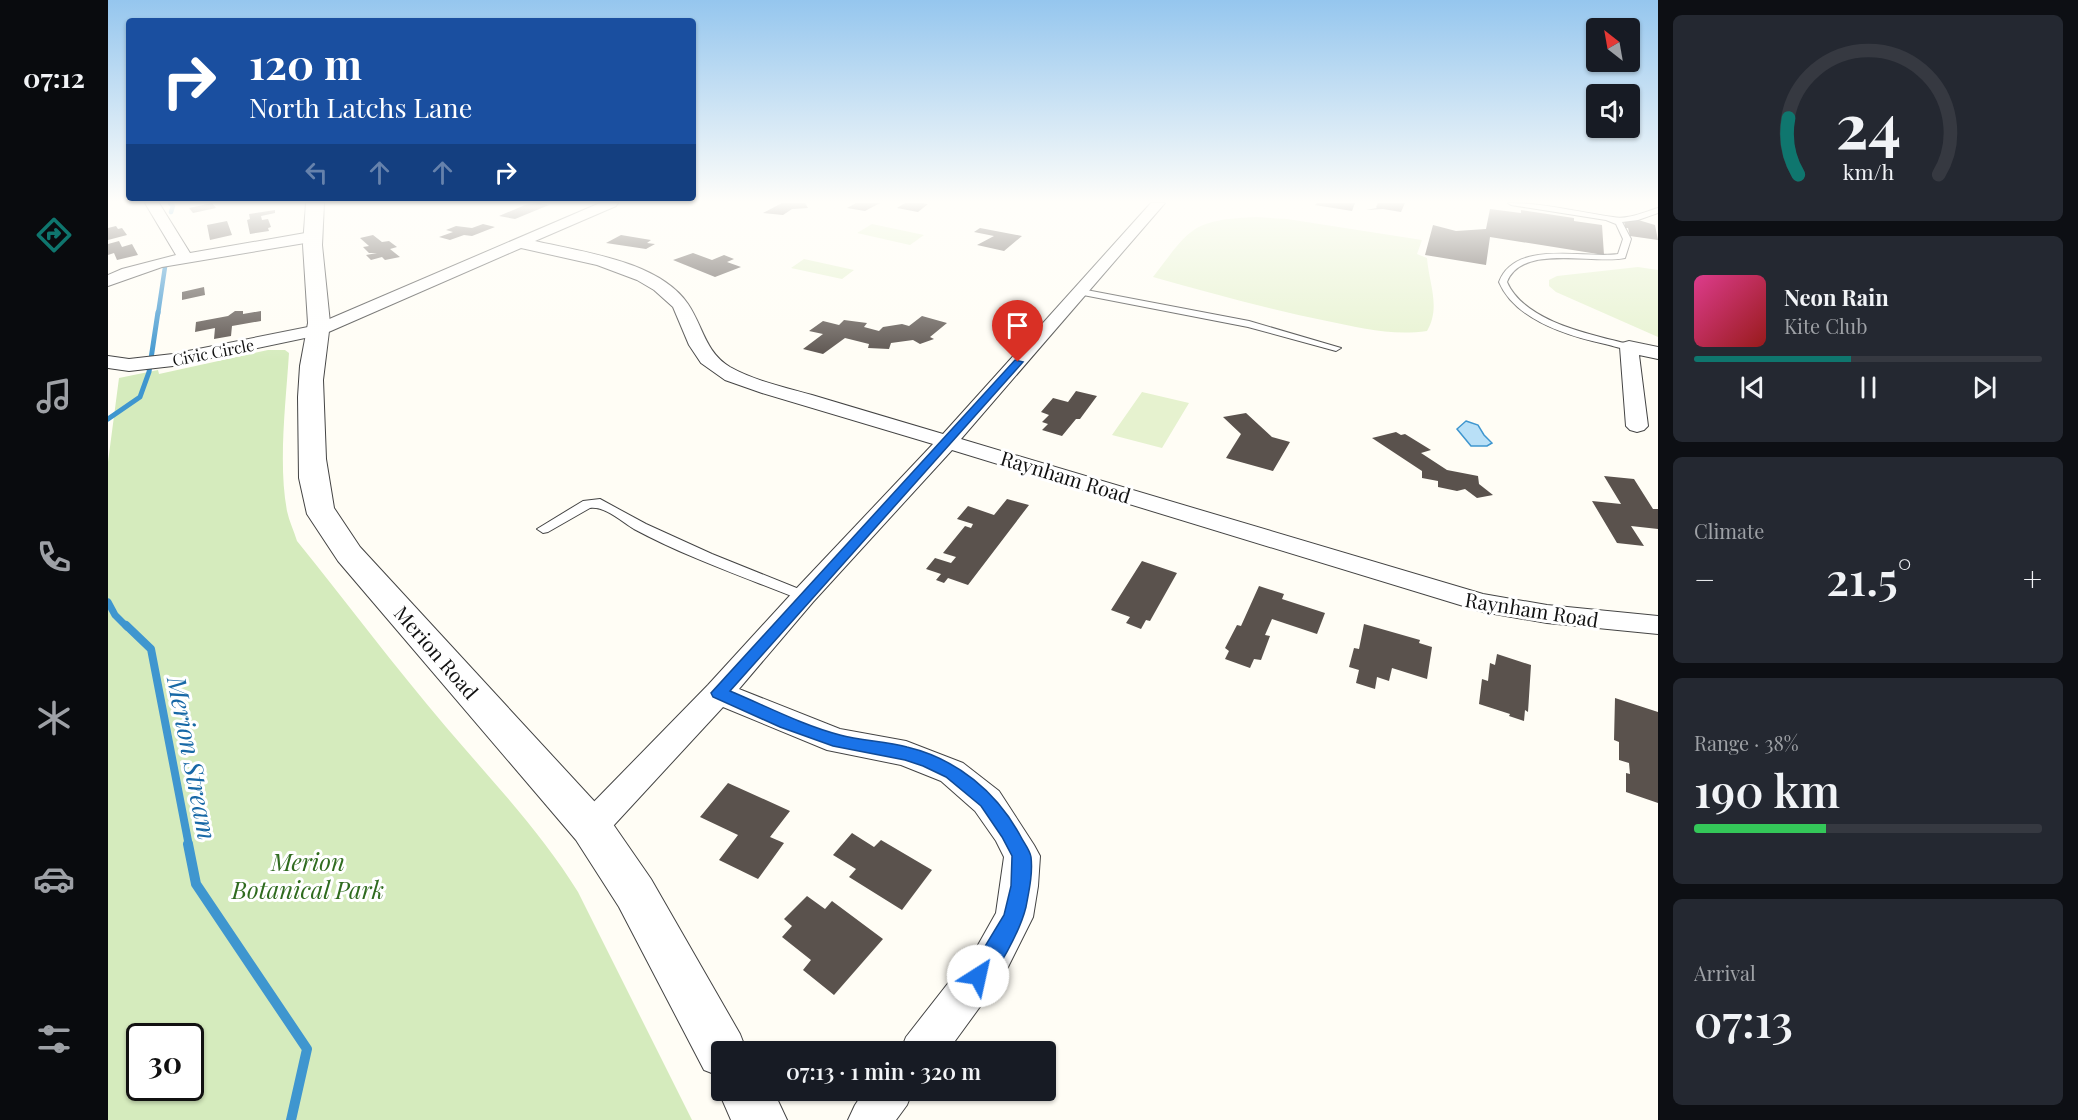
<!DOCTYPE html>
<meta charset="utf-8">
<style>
body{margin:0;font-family:"Playfair Display",serif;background:#242831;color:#f1f3f6;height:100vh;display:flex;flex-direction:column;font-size:22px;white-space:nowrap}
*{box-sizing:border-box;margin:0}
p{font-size:20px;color:#9ea1a6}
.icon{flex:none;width:33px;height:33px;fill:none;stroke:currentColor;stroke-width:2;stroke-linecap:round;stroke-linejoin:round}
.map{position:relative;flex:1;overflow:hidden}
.side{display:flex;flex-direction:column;gap:15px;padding:15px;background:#0d0f14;width:420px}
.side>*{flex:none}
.guide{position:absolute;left:18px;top:18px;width:570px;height:183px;border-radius:6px;box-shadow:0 2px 4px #0004;background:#1a4fa0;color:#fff;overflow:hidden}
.needle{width:39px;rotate:329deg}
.fabs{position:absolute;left:1478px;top:18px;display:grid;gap:12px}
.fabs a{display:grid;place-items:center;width:54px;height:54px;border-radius:6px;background:#171b24;box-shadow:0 2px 4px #0004;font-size:30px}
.speed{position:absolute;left:18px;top:1023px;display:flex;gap:12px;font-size:30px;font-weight:700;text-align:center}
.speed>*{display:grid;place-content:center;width:78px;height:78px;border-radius:50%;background:#171b24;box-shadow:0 2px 4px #0004;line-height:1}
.speed .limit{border:3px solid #111;border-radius:9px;background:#fff;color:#111}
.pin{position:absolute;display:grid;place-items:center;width:51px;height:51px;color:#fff;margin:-62px -26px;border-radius:50% 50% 50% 0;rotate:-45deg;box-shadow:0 0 6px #0007}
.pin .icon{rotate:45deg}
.me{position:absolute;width:66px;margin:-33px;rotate:35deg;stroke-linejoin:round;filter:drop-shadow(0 0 4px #0008)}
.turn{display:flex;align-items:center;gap:21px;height:126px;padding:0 24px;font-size:27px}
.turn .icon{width:78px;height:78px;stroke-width:2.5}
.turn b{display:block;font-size:42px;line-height:51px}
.lanes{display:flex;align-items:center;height:57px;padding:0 24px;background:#0003;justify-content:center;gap:30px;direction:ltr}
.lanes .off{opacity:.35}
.big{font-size:45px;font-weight:600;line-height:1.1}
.side .tile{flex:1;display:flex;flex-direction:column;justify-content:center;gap:9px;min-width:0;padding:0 21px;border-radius:9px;background:#242831}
.side .dial{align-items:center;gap:0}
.dial svg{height:156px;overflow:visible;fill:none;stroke:#363941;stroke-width:7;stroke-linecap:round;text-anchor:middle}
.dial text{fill:#f1f3f6;stroke:none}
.song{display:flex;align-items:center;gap:18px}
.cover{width:72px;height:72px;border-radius:9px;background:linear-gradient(135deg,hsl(330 70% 55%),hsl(0 70% 35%))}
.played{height:6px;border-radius:3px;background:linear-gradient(90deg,#0f766e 45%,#363941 45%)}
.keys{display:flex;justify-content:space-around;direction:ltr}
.heat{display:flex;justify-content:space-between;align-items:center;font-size:33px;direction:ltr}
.charge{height:9px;border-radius:4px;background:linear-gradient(90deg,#34c759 38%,#363941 0)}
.trip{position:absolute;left:603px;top:1041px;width:345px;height:60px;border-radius:6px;background:#171b24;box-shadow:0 2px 4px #0004;font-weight:600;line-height:60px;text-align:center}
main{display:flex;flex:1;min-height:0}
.menu{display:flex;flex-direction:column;width:108px;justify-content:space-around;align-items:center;background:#090b0e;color:#9ea1a6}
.menu .icon{width:42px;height:42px}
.menu .current{color:#0f766e}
.menu b{font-size:27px;color:#f1f3f6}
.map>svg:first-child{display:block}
</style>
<main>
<nav class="menu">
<b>07:12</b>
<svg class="icon current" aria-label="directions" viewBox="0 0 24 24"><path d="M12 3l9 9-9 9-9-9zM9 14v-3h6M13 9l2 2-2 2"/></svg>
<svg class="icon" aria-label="music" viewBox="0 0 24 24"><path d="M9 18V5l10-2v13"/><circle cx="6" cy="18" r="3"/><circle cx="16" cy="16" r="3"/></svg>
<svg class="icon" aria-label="phone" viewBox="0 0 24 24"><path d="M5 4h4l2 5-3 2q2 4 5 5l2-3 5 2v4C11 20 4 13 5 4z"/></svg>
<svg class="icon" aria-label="climate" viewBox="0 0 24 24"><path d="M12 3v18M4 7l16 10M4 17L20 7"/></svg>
<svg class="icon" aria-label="car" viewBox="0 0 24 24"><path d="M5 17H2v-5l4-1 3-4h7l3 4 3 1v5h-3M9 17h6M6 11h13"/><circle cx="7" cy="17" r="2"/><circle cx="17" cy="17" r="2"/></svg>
<svg class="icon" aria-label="filters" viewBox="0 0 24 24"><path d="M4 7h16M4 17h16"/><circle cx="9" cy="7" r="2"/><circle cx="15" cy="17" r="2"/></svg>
</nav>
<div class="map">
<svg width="1550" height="1120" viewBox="0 0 1550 1120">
<rect width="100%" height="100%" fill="#fffdf5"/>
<path fill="#d5ebbd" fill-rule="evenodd" d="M 160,350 L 177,350 L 181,353 C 178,401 170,464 179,511 C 181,521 186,531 189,541 C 239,603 287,667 338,727 C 384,781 433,832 470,892 L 584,1120 L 0,1120 L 0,462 L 11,378 L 50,370 L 51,374 ZM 32,1036 L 82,1036 L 82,1088 L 32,1088 Z"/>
<path fill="#e6f2cf" d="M 1148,217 L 1179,219 L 1314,240 L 1309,254 L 1319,258 C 1321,284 1333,307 1319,331 C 1284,336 1252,328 1219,321 C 1160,309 1102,293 1045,277 C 1083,228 1083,220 1148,217 Z
M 764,224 L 816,235 L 802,245 L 749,233 Z
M 696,259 L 746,270 L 734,279 L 683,268 Z
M 1530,267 L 1550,270 L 1550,337 L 1448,292 L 1441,286 L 1441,280 L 1449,276 Z
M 1034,392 L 1081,403 L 1054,448 L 1004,435 Z"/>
<path fill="#b9e0f7" stroke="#3f96cf" stroke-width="1.5" d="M 1358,421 L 1370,425 L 1376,435 L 1384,443 L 1379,446 L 1363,446 L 1349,429 Z"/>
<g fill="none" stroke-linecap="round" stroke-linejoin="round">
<path stroke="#3f96cf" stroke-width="4.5" d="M 62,203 L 65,206 L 63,212
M 50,314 L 57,267"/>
<path stroke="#3f96cf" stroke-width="5" d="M 0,419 L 32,397 L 41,372 L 50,312"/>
<path stroke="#3f96cf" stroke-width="7" d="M 0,602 L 7,615 L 19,627"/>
<path stroke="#3f96cf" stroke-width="8" d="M 18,625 L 43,649 L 81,846"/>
<path stroke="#3f96cf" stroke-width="10" d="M 80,844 L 88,884 L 199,1049 L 183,1120"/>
</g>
<path fill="#5a524d" d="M 104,203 L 108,208 L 85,213 L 81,208 Z
M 430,203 L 441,205 L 407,219 L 391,216 L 417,205 Z
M 674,203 L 697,203 L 700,208 L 684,209 L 675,215 L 655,213 Z
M 748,203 L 772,203 L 757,211 L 739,208 Z
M 797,203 L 814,203 L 820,204 L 810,212 L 789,208 Z
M 1209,203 L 1247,203 L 1244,211 L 1207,205 Z
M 1270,203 L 1297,203 L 1293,212 L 1275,209 L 1258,210 L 1269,208 L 1268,207 Z
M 1382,209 L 1413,213 L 1413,210 L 1466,218 L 1466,221 L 1494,225 L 1496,255 L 1382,237 L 1378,265 L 1317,255 L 1325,225 L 1348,231 L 1378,229 Z
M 167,210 L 167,213 L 153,216 L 154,220 L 160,219 L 163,227 L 160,228 L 161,231 L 142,234 L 139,220 L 142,219 L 141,214 Z
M 1527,219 L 1547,225 L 1550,240 L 1522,236 L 1520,228 L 1517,228 L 1516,220 Z
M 119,221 L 124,235 L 102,240 L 99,225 Z
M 375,224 L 387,227 L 364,236 L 356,235 L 342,240 L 331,237 L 345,232 L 338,230 L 348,226 L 364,228 Z
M 8,226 L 10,229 L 14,228 L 19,235 L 0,240 L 0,228 Z
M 872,228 L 914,236 L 896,251 L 869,245 L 886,236 L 866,232 Z
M 265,235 L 274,242 L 281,241 L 289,247 L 282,249 L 292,257 L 277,260 L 274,257 L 263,260 L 258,255 L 269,253 L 261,253 L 255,247 L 261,246 L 252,238 Z
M 513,235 L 543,240 L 539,243 L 547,244 L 538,249 L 498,243 Z
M 11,241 L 14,247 L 24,244 L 30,255 L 9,260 L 6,253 L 0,255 L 0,244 Z
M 585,253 L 604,260 L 616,255 L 626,259 L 619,262 L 633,267 L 607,277 L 565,260 Z
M 96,287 L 97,295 L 74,300 L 74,292 Z
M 127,311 L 135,311 L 135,314 L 153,311 L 153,321 L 124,326 L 123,336 L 106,339 L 107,328 L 87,332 L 88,322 L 120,316 Z
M 814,316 L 839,323 L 822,337 L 826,339 L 812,344 L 805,340 L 783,343 L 781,349 L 760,348 L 761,344 L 737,338 L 715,354 L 695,349 L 715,334 L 701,331 L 715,321 L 731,325 L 736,320 L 759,323 L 756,327 L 771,331 L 775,327 L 794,324 L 801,326 Z
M 968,391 L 989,396 L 972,419 L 968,419 L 954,436 L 934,430 L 940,424 L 934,422 L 941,415 L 933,412 L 945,398 L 960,402 Z
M 1138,413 L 1164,437 L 1182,442 L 1165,471 L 1118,458 L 1133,434 L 1115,417 Z
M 1288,432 L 1293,435 L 1297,434 L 1323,450 L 1313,453 L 1339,470 L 1370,476 L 1371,484 L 1385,495 L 1369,498 L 1357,489 L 1349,491 L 1330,487 L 1330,481 L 1314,478 L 1314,471 L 1264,438 Z
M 1496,476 L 1526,479 L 1545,509 L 1550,509 L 1550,529 L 1523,526 L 1536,546 L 1509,543 L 1484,501 L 1513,504 Z
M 899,499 L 921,505 L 860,585 L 840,578 L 836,583 L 828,580 L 833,574 L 818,569 L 827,558 L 843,563 L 848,557 L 835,553 L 857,526 L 863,528 L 865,524 L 849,519 L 860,506 L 886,515 Z
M 1034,561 L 1069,573 L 1042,621 L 1038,620 L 1033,629 L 1018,623 L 1022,617 L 1003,610 Z
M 1151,586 L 1176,594 L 1174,599 L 1217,613 L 1209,634 L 1164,619 L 1157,635 L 1162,636 L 1153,660 L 1146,659 L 1142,668 L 1117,659 L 1121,651 L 1117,648 L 1129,625 L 1133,626 Z
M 1256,624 L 1312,640 L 1311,643 L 1324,647 L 1319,679 L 1284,668 L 1281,681 L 1269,677 L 1267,689 L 1248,683 L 1251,670 L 1241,667 L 1246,648 L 1251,649 Z
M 1389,654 L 1423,665 L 1420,712 L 1417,710 L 1416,721 L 1401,716 L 1402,714 L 1371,704 L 1374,679 L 1380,681 L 1382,663 L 1387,665 Z
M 1507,698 L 1550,712 L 1550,803 L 1518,792 L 1518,773 L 1522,774 L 1521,763 L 1511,760 L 1511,742 L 1506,740 Z
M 620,783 L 682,811 L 662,837 L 676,843 L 650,879 L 611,860 L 630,835 L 592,817 Z
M 744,833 L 766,847 L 773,840 L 824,870 L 794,910 L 741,877 L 748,869 L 725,855 Z
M 699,896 L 717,909 L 724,901 L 775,939 L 726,995 L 695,970 L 703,960 L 674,937 L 684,926 L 676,919 Z"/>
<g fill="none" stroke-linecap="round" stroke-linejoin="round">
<defs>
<path id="service" d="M 1400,203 C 1435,203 1470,212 1505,217 C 1520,220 1536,212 1550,208 L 1550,213 L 1530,220 L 1514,222 L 1523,239 L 1517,258 C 1486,265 1414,243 1399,282 C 1417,323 1486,335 1524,345 L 1524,349 C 1516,350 1506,346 1497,344 C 1460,336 1407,320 1391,282 C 1407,239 1476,259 1510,254 L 1515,239 L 1508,224 L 1498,220 L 1403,205 Z
M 973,289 L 1141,321 L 1233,348 L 1228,351 L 1140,327 L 970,294 L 969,292 Z
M 492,499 L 538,524 L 604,554 L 701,593 L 703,596 L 696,601 L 691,599 C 636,577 578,557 526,529 C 513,521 497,506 482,508 L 440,532 L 435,533 L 429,529 L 475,501 Z"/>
<path id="minor" d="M 37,203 L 51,203 L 82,253 L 203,232 L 211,237 L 203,242 L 54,267 L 0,286 L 0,275 L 14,269 L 68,255 Z
M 492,203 L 510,203 L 508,206 L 427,241 C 474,252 551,261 580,304 C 595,326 597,352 622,367 C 647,381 676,387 704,395 C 747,408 791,421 835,434 L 1043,203 L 1057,203 L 853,439 L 1375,594 L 1439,605 L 1550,616 L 1550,634 L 1439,623 L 1375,612 L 844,450 L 705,602 L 631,689 L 732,729 L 798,741 L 855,763 L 891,791 L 926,845 L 932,856 L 930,886 L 925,917 L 898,971 L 839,1052 L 792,1052 L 798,1037 L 870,945 L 888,913 L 896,857 L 888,841 L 867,811 L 833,781 L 793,765 L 719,750 L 615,707 L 495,837 L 483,841 L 471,837 L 466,827 L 471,817 L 600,685 L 687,590 L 825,444 L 654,393 L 617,380 L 593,363 L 581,345 L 565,307 L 546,290 L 529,280 L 489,265 L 413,248 L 216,334 L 65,366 L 21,371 L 0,368 L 0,356 L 21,359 L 65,354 L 205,326 Z
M 1521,341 L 1550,347 L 1550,359 L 1531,355 L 1540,426 L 1536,430 L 1529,432 L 1522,430 L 1518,426 L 1512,347 L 1514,343 Z
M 757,1090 L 805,1090 L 799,1105 L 788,1120 L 740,1120 L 747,1105 Z"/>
<path id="tertiary" d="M 198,203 L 216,203 L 214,245 L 222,323 L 215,380 L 218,459 L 226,508 L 252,547 L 498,814 L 543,879 L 632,1034 L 639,1052 L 614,1052 L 614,1077 L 596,1070 L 511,907 L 468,840 L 230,561 L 199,514 L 191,478 L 190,397 L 192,366 L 200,323 L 195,245 Z
M 614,1081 L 614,1090 L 665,1090 L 679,1120 L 623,1120 L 610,1090 Z"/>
</defs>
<use href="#service" stroke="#444" stroke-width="2"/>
<use href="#minor" stroke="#444" stroke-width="2"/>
<use href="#tertiary" stroke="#444" stroke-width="2"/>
<use href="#service" fill="#fff" fill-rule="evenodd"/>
<use href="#minor" fill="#fff" fill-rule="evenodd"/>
<use href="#tertiary" fill="#fff" fill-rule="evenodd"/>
</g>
<linearGradient id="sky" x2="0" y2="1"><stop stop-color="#95c6ee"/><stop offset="0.56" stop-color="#fffefa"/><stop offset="1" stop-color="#fffefa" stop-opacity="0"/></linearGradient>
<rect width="1550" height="360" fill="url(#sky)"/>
<path fill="#1a73e8" stroke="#114b97" stroke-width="1.5" d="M 907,360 L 915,362 L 622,691 C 658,706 694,725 732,735 C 753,741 777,741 799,747 C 849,759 889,792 913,837 C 916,843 922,850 923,857 C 925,873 921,891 918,907 C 913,927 889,979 870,986 L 862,983 L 859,976 L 896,915 L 903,886 L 904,856 L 894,837 L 873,806 L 838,777 L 815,766 L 797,760 L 725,746 L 672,727 L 605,697 L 603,693 Z"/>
<g text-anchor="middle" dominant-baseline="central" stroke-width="6" stroke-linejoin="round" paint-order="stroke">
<g font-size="16" fill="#111" stroke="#fff">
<text transform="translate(105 352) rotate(-11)">Civic Circle</text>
</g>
<g font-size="20" fill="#111" stroke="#fff">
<text transform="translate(958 476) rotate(17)">Raynham Road</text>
<text transform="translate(1424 609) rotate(9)">Raynham Road</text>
<text transform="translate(329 652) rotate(49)">Merion Road</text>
</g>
<g font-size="24" font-style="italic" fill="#2f6b1f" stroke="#fff">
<text x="200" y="861">Merion<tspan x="200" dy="28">Botanical Park</tspan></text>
</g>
<g font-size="26" font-style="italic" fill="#1768a6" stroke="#fff">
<text transform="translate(85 758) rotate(79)">Merion Stream</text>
</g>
</g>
</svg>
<div class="fabs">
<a><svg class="needle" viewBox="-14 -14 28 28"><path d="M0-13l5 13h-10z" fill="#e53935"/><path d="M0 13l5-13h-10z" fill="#9ea1a6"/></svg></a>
<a><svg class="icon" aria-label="sound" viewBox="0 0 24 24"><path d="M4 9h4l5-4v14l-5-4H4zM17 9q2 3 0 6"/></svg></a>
</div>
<div class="speed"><div class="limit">30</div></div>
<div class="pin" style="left:910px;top:362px;background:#d93025"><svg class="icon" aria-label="arrive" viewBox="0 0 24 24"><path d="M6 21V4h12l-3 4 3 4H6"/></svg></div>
<svg class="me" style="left:870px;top:976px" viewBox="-20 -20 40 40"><circle r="19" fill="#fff"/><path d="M0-13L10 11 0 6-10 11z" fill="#1a73e8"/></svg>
<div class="trip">07:13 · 1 min · 320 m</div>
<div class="guide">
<div class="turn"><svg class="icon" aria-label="right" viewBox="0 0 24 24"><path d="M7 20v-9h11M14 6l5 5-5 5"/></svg><div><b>120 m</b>North Latchs Lane</div></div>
<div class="lanes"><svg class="icon off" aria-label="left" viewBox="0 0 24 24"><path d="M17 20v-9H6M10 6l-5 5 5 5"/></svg><svg class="icon off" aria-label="ahead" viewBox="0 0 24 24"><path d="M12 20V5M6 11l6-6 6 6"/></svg><svg class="icon off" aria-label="ahead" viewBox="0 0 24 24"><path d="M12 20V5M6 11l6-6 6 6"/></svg><svg class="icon" aria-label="right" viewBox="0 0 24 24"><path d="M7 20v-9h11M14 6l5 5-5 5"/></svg></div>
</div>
</div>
<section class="side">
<div class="tile dial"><svg viewBox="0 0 100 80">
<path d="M14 69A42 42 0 1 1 86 69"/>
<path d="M14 69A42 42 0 0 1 9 40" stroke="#0f766e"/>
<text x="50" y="56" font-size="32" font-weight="700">24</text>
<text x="50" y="72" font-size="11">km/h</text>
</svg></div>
<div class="tile">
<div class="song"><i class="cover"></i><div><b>Neon Rain</b><p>Kite Club</p></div></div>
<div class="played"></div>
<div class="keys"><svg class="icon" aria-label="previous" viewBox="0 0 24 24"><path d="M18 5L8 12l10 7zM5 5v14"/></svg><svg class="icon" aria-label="pause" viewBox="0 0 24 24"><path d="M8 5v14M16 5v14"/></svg><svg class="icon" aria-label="next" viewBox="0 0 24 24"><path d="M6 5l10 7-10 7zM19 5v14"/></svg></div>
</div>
<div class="tile"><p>Climate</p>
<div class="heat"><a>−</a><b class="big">21.5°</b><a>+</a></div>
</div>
<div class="tile"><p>Range · 38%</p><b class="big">190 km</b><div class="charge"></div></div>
<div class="tile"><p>Arrival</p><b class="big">07:13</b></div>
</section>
</main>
